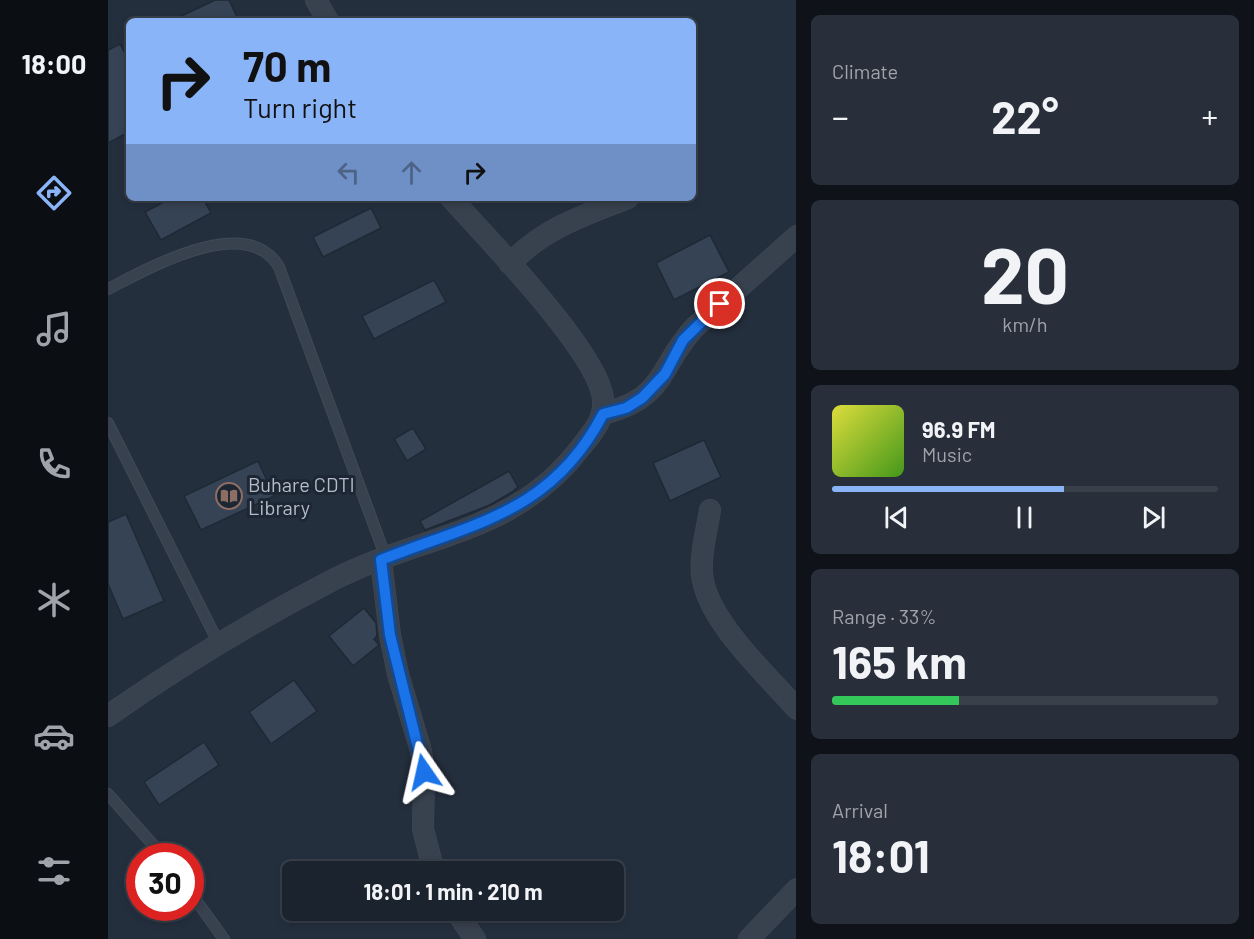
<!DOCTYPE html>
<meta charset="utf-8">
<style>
body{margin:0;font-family:Barlow,sans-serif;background:#282f3a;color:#f1f3f6;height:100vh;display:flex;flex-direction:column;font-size:22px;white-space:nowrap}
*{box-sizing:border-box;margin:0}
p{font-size:20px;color:#a0a4aa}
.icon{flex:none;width:33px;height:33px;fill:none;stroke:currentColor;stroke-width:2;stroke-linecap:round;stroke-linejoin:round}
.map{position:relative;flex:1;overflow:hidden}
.details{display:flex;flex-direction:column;gap:15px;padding:15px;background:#0f1319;width:458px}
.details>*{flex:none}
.hud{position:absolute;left:18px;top:18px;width:570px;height:183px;border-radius:9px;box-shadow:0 3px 9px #0003,0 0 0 2px #39404a;background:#8ab4f8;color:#111;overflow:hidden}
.speed{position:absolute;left:18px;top:843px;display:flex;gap:12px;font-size:30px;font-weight:700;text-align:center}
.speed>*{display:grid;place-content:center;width:78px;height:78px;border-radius:50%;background:#1b232e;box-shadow:0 3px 9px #0003,0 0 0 2px #39404a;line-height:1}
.speed .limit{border:9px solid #d22;background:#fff;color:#111}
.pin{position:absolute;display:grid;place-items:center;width:51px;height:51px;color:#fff;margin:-26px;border:3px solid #fff;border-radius:50%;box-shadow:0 2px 6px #0007}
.me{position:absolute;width:66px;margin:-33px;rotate:349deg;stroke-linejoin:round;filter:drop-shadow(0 0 4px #0008)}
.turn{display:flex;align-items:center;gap:21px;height:126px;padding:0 18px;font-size:27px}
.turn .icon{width:78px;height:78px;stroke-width:2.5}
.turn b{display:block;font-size:42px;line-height:51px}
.lanes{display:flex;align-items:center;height:57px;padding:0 18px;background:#0003;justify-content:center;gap:30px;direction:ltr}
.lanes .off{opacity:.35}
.big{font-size:45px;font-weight:700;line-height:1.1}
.details .tile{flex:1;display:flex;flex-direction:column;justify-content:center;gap:9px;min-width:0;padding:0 21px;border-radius:9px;background:#282f3a}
.details .dial{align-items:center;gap:0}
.dial b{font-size:78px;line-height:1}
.song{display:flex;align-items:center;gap:18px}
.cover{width:72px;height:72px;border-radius:9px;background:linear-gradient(135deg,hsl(60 70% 55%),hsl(100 70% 35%))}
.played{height:6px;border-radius:3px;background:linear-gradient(90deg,#8ab4f8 60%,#39404a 60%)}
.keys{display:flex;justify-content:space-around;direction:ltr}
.heat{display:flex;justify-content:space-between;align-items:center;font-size:33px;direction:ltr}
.charge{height:9px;border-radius:4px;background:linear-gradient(90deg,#34c759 33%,#39404a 0)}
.trip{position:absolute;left:174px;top:861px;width:342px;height:60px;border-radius:9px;background:#1b232e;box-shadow:0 3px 9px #0003,0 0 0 2px #39404a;font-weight:700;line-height:60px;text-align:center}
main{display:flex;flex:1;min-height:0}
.tabs{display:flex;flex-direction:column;width:108px;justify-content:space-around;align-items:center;background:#0b0e12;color:#a0a4aa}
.tabs .icon{width:42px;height:42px}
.tabs .selected{color:#8ab4f8}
.tabs b{font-size:27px;color:#f1f3f6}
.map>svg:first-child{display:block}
</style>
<main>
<nav class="tabs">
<b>18:00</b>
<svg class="icon selected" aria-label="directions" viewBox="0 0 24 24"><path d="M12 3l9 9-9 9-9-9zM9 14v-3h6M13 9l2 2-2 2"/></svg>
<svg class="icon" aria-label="music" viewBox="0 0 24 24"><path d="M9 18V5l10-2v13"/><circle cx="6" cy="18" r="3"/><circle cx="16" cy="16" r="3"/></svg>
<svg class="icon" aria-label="phone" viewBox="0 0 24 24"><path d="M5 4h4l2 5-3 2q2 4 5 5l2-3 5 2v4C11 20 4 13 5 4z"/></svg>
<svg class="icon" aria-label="climate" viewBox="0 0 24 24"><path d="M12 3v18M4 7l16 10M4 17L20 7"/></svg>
<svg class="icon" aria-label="car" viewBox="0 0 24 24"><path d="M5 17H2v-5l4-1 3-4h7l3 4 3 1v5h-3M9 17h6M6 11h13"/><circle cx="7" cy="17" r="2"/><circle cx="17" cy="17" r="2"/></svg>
<svg class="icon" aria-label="filters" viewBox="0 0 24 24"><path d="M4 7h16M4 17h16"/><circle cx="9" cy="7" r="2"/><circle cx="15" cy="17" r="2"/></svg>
</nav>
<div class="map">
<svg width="689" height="939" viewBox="0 0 689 939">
<rect width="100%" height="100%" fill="#242f3e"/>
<path fill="#364354" stroke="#1f2835" stroke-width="1.5" d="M 107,0 L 121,0 L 131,21 L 63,21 Z
M 12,44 L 21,61 L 21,132 L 0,143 L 0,50 Z
M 63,198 L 95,198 L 103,213 L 53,240 L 37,212 Z
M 263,208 L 273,228 L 215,257 L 205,237 Z
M 602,235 L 621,272 L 566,300 L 548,263 Z
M 326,280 L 338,302 L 266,339 L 254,316 Z
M 305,428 L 318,449 L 299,461 L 286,439 Z
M 596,440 L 613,477 L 562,501 L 545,463 Z
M 150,461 L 166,496 L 93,530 L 76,496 Z
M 401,471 L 410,487 L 404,492 L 382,505 L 317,530 L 312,521 Z
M 18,514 L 56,601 L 15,619 L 0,584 L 0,522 Z
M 256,608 L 268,623 L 269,636 L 266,639 L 271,645 L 245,666 L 221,636 Z
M 186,680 L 209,711 L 163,744 L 141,712 Z
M 96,742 L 111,765 L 51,805 L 36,782 Z"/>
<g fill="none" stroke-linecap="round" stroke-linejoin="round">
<defs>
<path id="service" d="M 0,289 C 41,268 139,212 171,267 L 278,558
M 0,423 L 110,642
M 0,794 L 55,856
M 82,892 L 116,939"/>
<path id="minor" d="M 208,0 L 220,21
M 402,264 C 434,229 476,215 520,198
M 495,414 C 560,397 549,368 587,327 L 689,236
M 602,510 C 599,530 592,553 594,574 C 598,620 659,675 689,709
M 273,560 L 282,635 L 290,674 L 313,751 L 316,772 L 315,829 L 326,872
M 0,716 C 71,666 144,622 221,582 C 311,534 406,536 473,447 C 485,432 497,419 495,399 C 491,353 378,237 343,198
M 347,910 L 367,939
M 641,939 L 689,889"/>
</defs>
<use href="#service" stroke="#414a57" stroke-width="12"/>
<use href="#minor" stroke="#414a57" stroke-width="22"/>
<use href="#service" stroke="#38414e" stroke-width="10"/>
<use href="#minor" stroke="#38414e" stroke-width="21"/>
</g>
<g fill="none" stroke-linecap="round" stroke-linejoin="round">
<defs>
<path id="route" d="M 316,772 L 282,635 L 273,560 C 365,523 444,513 495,414 L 518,408 L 534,398 L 557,374 L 575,340 L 612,304"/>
</defs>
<use href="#route" stroke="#114b97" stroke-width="15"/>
<use href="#route" stroke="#1a73e8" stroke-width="10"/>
</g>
<defs>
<symbol id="library-ring" viewBox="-11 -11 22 22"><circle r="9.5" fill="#1d2633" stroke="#8d6e63" stroke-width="1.5"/><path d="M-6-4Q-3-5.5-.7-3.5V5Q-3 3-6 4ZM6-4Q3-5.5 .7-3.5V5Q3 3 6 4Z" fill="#8d6e63"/></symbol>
</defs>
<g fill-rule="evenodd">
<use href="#library-ring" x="106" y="481" width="30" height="30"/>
</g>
<g text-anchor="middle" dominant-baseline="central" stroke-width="6" stroke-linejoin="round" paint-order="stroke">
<g font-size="20" fill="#b4bcc9" stroke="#1d2633" text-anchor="start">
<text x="140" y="484">Buhare CDTI<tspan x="140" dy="23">Library</tspan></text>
</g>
</g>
</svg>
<div class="speed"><div class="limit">30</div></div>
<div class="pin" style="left:612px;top:304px;background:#d93025"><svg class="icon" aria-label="arrive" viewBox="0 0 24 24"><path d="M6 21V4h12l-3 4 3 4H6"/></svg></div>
<svg class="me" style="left:316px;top:772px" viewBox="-20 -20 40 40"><path d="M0-17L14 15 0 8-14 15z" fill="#1a73e8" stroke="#fff" stroke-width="4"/></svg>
<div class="trip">18:01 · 1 min · 210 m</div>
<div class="hud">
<div class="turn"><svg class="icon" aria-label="right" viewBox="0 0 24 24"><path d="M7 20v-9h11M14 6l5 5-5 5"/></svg><div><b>70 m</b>Turn right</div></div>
<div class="lanes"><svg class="icon off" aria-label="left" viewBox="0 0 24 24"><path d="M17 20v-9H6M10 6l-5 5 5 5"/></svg><svg class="icon off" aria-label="ahead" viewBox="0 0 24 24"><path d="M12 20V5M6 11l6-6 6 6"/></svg><svg class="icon" aria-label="right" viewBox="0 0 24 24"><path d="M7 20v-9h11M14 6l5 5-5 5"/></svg></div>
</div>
</div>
<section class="details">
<div class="tile"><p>Climate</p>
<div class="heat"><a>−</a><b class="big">22°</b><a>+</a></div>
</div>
<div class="tile dial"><b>20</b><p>km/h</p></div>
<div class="tile">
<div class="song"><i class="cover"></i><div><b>96.9 FM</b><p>Music</p></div></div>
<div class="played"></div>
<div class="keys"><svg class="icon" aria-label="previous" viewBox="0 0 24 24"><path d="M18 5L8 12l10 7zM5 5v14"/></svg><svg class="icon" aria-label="pause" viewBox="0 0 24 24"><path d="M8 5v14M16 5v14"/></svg><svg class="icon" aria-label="next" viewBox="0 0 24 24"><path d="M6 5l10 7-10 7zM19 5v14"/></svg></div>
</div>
<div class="tile"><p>Range · 33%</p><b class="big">165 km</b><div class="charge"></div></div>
<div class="tile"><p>Arrival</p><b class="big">18:01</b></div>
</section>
</main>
